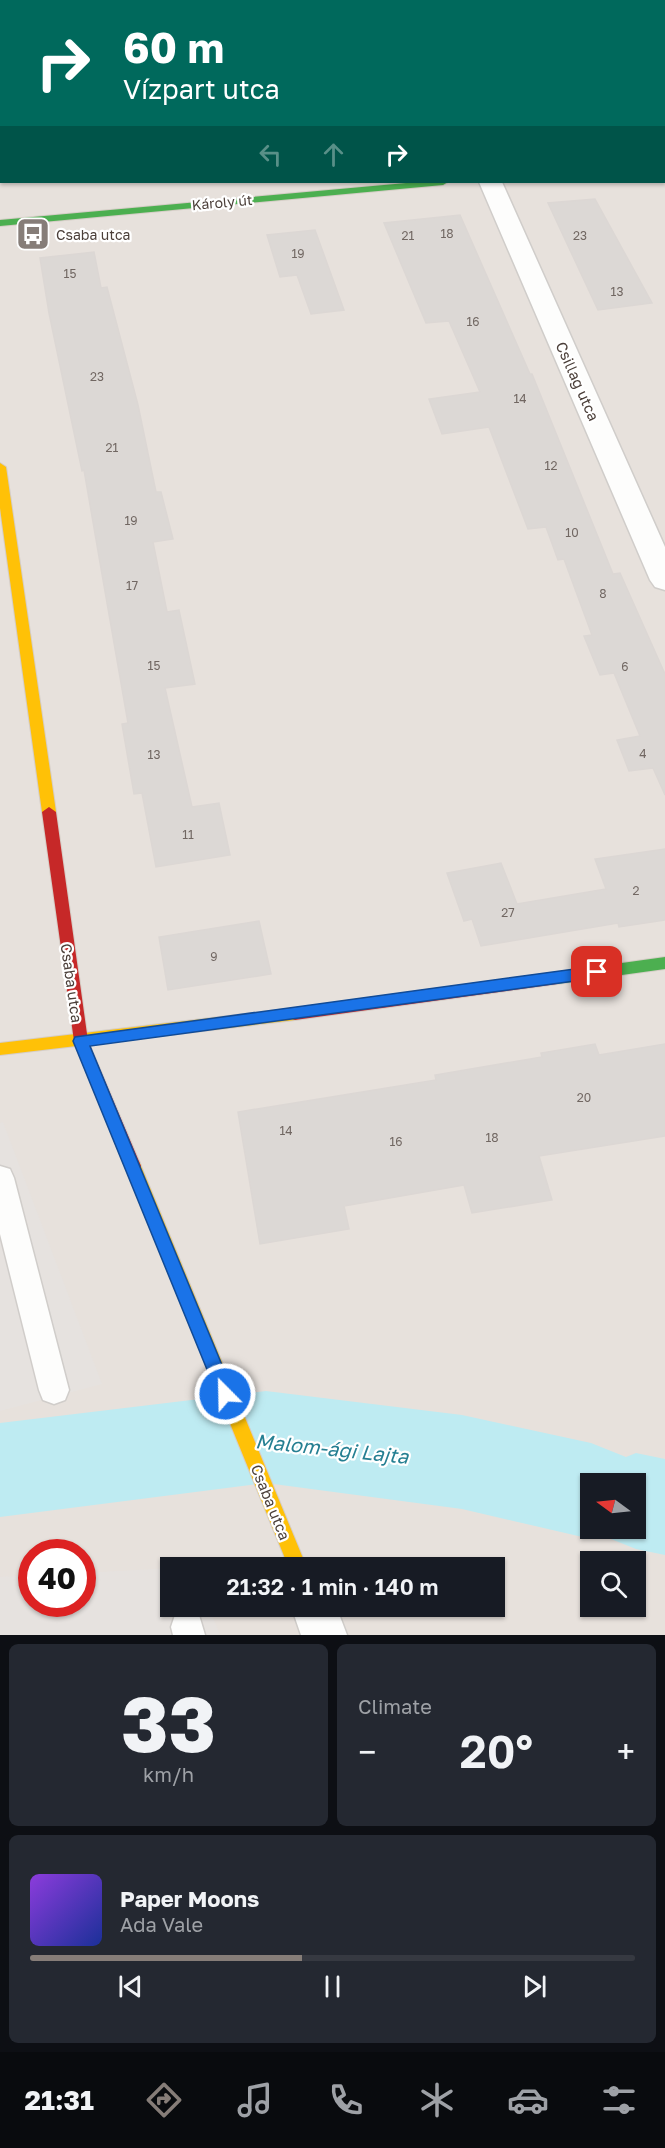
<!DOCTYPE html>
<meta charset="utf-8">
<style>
body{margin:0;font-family:"Golos Text",sans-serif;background:#242831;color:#f1f3f6;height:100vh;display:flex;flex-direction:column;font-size:22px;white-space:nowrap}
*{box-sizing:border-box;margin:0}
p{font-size:20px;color:#9ea1a6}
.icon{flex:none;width:33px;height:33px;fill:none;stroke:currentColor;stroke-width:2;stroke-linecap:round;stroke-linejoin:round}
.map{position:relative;height:1635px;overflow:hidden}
.drawer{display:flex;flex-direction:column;gap:9px;padding:9px;background:#0d0f14;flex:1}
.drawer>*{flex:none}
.banner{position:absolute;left:0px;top:0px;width:666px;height:183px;box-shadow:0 2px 4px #0004;background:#00695c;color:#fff;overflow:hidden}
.needle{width:39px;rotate:285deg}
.fabs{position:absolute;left:580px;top:1473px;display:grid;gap:12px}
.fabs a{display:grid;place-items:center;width:66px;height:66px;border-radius:0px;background:#171b24;box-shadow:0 2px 4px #0004;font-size:30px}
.speed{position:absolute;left:18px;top:1539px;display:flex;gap:12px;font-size:30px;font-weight:700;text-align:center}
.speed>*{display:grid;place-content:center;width:78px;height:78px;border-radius:50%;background:#171b24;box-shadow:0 2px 4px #0004;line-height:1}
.speed .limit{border:9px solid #d22;background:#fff;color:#111}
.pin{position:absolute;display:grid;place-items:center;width:51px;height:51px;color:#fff;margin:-26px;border-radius:12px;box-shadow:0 3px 9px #0006}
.me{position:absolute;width:66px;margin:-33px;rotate:337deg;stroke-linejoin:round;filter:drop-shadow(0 0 4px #0008)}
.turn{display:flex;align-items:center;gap:21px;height:126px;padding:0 24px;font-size:27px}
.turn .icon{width:78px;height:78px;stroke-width:2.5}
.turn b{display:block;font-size:42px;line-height:51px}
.lanes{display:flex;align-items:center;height:57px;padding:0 24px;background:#0003;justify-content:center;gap:30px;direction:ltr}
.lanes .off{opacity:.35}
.big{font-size:45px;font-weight:600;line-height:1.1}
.drawer .card{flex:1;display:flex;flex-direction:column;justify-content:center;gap:9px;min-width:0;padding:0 21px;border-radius:9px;background:#242831}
.drawer .dial{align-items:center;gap:0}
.dial b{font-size:78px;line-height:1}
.song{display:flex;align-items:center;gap:18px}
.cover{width:72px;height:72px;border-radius:9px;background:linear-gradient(135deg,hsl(270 70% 55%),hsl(230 70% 35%))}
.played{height:6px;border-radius:3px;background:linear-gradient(90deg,#867d78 45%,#363941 45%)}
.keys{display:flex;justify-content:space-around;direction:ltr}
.heat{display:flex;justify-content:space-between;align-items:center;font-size:33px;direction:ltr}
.drawer .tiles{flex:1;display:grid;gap:9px;grid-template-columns:1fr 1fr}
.card:last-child{grid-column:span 2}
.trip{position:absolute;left:160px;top:1557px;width:345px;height:60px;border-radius:0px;background:#171b24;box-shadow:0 2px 4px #0004;font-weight:600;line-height:60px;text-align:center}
.tab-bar{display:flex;height:96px;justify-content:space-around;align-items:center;background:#090b0e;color:#9ea1a6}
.tab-bar .icon{width:42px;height:42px}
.tab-bar .on{color:#867d78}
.tab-bar b{font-size:27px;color:#f1f3f6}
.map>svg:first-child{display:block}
</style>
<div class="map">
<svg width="665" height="1635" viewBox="0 0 665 1635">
<rect width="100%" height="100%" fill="#f4f1ee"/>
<path fill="#e7e1dc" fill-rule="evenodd" d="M 0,0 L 665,0 L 665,1635 L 0,1635 ZM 2,2 L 664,2 L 664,182 L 2,182 ZM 591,1484 L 636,1484 L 636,1528 L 591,1528 ZM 32,1552 L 82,1552 L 82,1604 L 32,1604 ZM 591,1562 L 636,1562 L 636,1606 L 591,1606 ZM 171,1568 L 495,1568 L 495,1606 L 171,1606 Z"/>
<path fill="#e6e2df" d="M 3,1122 L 102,1384 L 0,1411 L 0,1123 Z
M 171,1568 L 171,1606 L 209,1607 L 220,1635 L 0,1635 L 0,1577 L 31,1575 L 32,1604 L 82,1604 L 83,1573 Z"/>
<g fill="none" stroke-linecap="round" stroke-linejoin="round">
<path fill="#beebf2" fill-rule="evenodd" d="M 266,1391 L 462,1415 L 591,1443 L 626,1457 L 636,1453 L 665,1459 L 665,1555 L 636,1549 L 601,1535 L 591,1539 L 462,1509 L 266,1483 L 0,1517 L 0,1423 ZM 591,1484 L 636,1484 L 636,1528 L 591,1528 Z"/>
</g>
<path fill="#dcd8d5" stroke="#dcd7d4" stroke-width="1.5" d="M 595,199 L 652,303 L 598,310 L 548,203 Z
M 460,215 L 530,374 L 532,374 L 613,574 L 620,573 L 665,674 L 665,795 L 653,768 L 629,771 L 617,740 L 640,736 L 614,673 L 600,675 L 584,636 L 592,635 L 564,559 L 558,560 L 546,527 L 528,529 L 489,427 L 442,434 L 429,399 L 480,392 L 449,321 L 426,323 L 384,223 Z
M 315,230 L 344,310 L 311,314 L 297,275 L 280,277 L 267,235 Z
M 94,252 L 101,288 L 107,287 L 138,405 L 156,492 L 161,492 L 173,539 L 153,542 L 167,612 L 179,610 L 195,684 L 165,688 L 192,807 L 219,803 L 230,855 L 156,867 L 142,793 L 134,794 L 122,724 L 128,723 L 102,574 L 84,470 L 82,471 L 49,313 L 40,258 Z
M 665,849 L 665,920 L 619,927 L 618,923 L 481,946 L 472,919 L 464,921 L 447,873 L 501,863 L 517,904 L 606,889 L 595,859 Z
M 259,921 L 271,974 L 168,990 L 159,937 Z
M 595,1044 L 599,1055 L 665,1044 L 665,1136 L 539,1156 L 552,1200 L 472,1213 L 464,1185 L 344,1206 L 349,1229 L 260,1244 L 238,1112 L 436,1080 L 435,1075 L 542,1057 L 541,1053 Z"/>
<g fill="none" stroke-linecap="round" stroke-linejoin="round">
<defs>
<path id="lane" d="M 0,1166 L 10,1169 L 14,1178 L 69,1390 L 65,1400 L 54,1404 L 43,1400 L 39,1390 L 0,1234 Z
M 187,1611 L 199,1615 L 205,1635 L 173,1635 L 171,1627 L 175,1615 Z"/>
<path id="street" d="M 398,0 L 418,0 L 419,2 L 398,2 Z
M 479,182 L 502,182 L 665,547 L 665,590 L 655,587 L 650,580 Z
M 291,1606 L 336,1606 L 347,1635 L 301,1635 Z"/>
<path id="fast" d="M 417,182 L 448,182 L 443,185 L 0,226 L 0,220 Z
M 665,957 L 665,969 L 557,984 L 552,982 L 550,978 L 552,974 L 557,972 Z"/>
<path id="slow" d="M 664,157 L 665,157 L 665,163 L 664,163 Z
M 0,463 L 6,467 L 56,812 L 49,817 L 42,812 L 0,508 Z
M 295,1008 L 300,1010 L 302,1014 L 300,1018 L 295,1020 L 0,1055 L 0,1043 Z
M 133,1159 L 139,1161 L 141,1166 L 307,1568 L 289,1568 L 125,1166 L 127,1161 Z"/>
<path id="jam" d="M 49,807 L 56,812 L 88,1041 L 141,1166 L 139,1171 L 133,1173 L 127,1171 L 125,1166 L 74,1041 L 42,812 Z
M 557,972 L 562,974 L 564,978 L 562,982 L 557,984 L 295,1020 L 290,1018 L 288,1014 L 290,1010 L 295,1008 Z"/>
</defs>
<use href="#lane" stroke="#d0cdca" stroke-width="3"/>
<use href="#street" stroke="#d0cdca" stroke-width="3"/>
<use href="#fast" stroke="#d5cdc6" stroke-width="2"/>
<use href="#slow" stroke="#d5cdc6" stroke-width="2"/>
<use href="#jam" stroke="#d5cdc6" stroke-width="2"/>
<use href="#lane" fill="#fdfdfc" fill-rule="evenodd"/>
<use href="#street" fill="#fdfdfc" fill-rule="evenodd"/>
<use href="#fast" fill="#4caf50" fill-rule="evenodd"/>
<use href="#slow" fill="#ffc107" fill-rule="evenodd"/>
<use href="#jam" fill="#c62828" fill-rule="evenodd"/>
</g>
<path fill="#1a73e8" stroke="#114b97" stroke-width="1.5" d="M 597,966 L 602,968 L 604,972 L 602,976 L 597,978 L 90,1046 L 234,1394 L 231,1399 L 225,1402 L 219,1399 L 73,1041 L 75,1037 Z"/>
<defs>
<symbol id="bus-square" viewBox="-11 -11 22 22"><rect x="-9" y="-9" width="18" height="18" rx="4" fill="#867d78" stroke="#fff"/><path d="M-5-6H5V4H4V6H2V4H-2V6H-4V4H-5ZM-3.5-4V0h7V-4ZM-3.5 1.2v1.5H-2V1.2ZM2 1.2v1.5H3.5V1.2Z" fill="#fff"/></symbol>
</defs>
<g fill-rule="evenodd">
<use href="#bus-square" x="14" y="215" width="38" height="38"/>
</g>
<g text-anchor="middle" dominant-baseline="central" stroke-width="4.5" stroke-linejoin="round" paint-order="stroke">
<g font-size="12" fill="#716762">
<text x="447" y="233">18</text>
<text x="408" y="235">21</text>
<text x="580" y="235">23</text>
<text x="298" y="253">19</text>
<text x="70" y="273">15</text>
<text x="617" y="291">13</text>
<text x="473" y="321">16</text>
<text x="97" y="376">23</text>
<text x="520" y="398">14</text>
<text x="112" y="447">21</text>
<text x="551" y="465">12</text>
<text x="131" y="520">19</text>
<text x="572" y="532">10</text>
<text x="132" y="585">17</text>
<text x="603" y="593">8</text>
<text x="154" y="665">15</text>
<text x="625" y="666">6</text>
<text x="643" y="753">4</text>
<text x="154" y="754">13</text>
<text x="188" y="834">11</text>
<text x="636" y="890">2</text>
<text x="508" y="912">27</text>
<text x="214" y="956">9</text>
<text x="584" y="1097">20</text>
<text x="286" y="1130">14</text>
<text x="492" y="1137">18</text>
<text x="396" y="1141">16</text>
</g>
<g font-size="14" fill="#4b3f39" stroke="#fff">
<text transform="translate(222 202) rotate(-5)">Károly út</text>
</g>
<g font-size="14" fill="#4b3f39" stroke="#fff" text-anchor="start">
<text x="56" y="234">Csaba utca</text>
</g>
<g font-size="15" fill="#4b3f39" stroke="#fff">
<text transform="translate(578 381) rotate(66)">Csillag utca</text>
<text transform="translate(72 983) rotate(82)">Csaba utca</text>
<text transform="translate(271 1502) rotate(68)">Csaba utca</text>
</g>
<g font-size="20" font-style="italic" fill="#257f92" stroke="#fff">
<text transform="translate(332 1448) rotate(6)">Malom-ági Lajta</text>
</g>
</g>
</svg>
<div class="fabs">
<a><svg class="needle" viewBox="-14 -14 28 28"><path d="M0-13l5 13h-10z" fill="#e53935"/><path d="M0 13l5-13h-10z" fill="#9ea1a6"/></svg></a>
<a><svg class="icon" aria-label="search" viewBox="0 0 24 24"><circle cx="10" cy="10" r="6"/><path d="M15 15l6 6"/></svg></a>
</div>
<div class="speed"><div class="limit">40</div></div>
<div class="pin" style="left:597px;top:972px;background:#d93025"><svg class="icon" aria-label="arrive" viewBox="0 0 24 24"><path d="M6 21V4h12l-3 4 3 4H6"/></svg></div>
<svg class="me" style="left:225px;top:1394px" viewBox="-20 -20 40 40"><circle r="17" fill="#1a73e8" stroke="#fff" stroke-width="3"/><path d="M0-11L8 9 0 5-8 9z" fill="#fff"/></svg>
<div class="trip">21:32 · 1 min · 140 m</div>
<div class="banner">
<div class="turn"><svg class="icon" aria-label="right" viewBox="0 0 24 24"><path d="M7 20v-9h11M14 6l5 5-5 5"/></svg><div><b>60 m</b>Vízpart utca</div></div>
<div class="lanes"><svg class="icon off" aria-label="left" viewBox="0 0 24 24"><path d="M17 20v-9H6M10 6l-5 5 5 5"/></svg><svg class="icon off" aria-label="ahead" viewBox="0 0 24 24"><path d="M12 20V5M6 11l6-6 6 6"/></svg><svg class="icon" aria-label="right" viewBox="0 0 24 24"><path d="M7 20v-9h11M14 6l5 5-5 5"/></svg></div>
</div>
</div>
<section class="drawer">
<div class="tiles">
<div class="card dial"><b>33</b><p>km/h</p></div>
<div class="card"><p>Climate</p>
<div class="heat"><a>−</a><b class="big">20°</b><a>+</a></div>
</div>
<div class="card">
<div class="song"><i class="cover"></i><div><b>Paper Moons</b><p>Ada Vale</p></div></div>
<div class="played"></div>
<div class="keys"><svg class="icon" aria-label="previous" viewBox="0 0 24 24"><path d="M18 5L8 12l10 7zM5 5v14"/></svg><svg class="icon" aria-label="pause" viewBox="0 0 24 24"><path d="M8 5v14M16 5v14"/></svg><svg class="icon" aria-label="next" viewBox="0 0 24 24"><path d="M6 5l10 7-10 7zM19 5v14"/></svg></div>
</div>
</div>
</section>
<nav class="tab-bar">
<b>21:31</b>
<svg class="icon on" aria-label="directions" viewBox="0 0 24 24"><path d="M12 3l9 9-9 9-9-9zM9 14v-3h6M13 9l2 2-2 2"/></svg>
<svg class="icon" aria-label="music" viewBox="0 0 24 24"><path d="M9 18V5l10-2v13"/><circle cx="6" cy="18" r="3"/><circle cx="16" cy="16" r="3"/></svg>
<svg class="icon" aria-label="phone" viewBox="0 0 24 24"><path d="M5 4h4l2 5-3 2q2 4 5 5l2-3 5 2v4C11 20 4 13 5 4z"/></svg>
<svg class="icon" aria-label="climate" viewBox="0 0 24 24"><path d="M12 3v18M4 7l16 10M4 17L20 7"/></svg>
<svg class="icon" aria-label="car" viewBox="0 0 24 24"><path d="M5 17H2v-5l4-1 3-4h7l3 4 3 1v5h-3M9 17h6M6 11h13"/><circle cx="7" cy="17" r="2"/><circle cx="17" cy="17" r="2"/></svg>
<svg class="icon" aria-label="filters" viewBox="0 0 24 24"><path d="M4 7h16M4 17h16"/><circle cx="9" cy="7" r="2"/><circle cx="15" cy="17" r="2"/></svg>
</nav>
